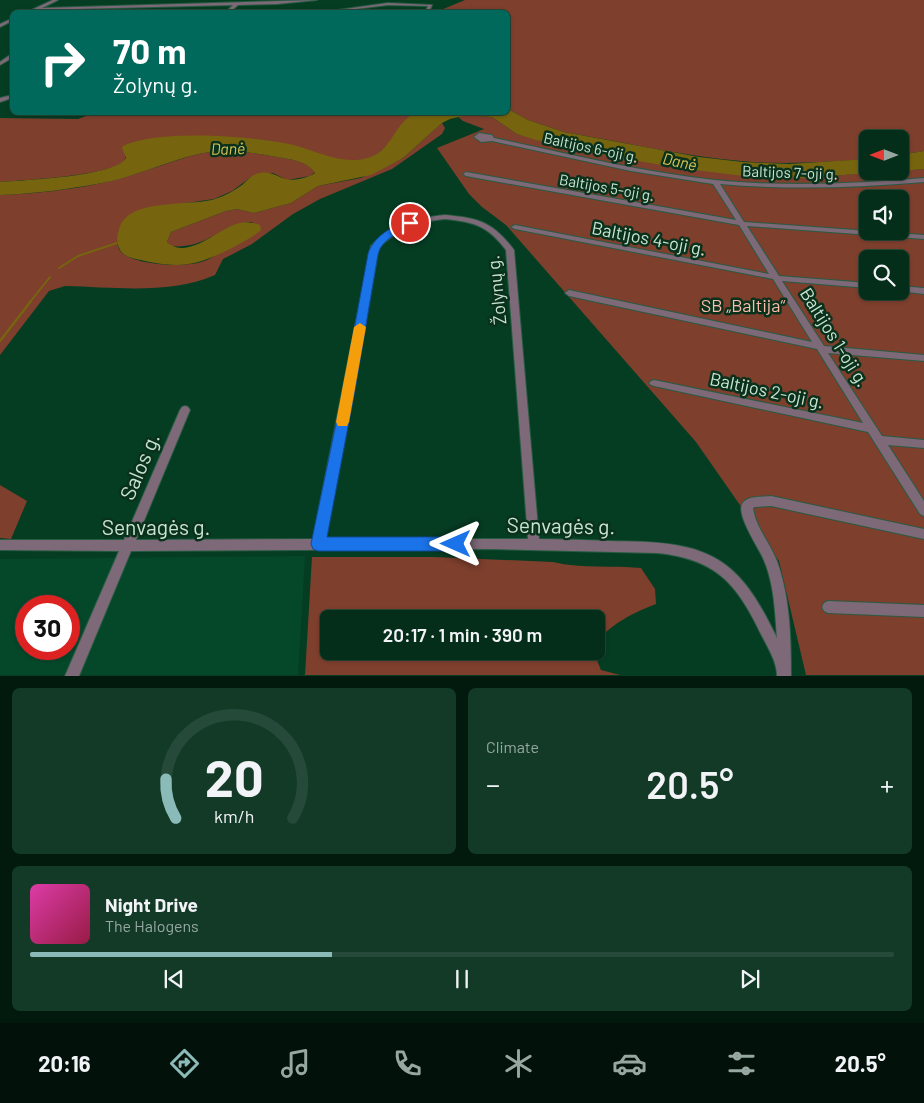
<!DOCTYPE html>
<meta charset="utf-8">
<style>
body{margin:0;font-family:Barlow,sans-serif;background:#123a27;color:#f1f3f6;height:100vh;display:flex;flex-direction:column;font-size:19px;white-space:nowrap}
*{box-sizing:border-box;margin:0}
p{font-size:16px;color:#97a8a2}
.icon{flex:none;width:28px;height:28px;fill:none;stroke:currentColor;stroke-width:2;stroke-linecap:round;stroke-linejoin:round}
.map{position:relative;height:676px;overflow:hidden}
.side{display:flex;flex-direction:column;gap:12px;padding:12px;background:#02190e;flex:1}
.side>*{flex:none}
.banner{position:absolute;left:10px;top:10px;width:500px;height:105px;border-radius:8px;box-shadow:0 1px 4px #0004,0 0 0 1px #254a39;background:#00695c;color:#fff;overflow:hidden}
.needle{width:32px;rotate:270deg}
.controls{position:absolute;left:859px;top:130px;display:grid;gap:10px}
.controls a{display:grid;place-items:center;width:50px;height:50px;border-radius:8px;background:#042e1a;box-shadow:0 1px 4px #0004,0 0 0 1px #254a39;font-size:25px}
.speed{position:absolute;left:15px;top:595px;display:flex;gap:10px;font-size:25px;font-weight:700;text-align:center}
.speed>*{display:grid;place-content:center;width:65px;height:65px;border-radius:50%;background:#042e1a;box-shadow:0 1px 4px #0004,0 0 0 1px #254a39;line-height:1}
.speed .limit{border:8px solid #d22;background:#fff;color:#111}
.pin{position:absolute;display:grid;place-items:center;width:42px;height:42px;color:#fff;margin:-21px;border:2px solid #fff;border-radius:50%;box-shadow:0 1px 5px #0007}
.me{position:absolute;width:55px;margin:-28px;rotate:270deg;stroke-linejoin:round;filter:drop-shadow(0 0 4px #0008)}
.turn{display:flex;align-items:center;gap:18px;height:105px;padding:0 20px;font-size:22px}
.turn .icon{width:65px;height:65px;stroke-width:2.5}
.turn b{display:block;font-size:35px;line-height:42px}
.big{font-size:38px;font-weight:600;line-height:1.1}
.side .tile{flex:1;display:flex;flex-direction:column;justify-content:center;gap:8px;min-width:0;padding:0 18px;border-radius:8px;background:#123a27}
.side .dial{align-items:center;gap:0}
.dial svg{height:130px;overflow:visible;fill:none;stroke:#254a39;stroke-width:7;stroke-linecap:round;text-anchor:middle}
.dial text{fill:#f1f3f6;stroke:none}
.song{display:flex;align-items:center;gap:15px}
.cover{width:60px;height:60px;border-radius:8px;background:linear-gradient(135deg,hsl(320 70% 55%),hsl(340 70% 35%))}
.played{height:5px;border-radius:2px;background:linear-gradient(90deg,#8bbbb9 35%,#254a39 35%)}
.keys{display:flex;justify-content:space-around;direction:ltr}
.heat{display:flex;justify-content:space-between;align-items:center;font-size:28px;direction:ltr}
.side .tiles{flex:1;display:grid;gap:12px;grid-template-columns:1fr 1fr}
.tile:last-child{grid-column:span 2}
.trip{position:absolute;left:320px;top:610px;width:285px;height:50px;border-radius:8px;background:#042e1a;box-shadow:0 1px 4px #0004,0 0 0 1px #254a39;font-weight:600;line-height:50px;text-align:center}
.tab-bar{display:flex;height:80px;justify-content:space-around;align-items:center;background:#02120a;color:#97a8a2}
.tab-bar .icon{width:35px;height:35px}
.tab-bar .active{color:#8bbbb9}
.tab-bar b{font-size:22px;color:#f1f3f6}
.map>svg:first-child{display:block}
</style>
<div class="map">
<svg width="924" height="676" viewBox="0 0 924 676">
<rect width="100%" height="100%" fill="#053d23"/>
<path fill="#044829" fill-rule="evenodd" d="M 305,556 L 298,675 L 0,675 L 0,559 ZM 26,606 L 69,606 L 69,649 L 26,649 Z"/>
<path fill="#7e3f2d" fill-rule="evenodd" d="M 465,0 L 924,0 L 924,151 L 900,155 L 900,139 L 868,139 L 867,159 C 826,162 783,165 741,161 C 682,156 623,142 564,132 L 528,120 L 508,109 L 508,12 L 436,12 Z
M 97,112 L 418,113 C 399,122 392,148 372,157 C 345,169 316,151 290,145 C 254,136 157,131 124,146 C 124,150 127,157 124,161 C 110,176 22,180 0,182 L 0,118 L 78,119 Z
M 468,115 L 492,117 L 517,134 L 597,154 L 802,178 L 924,169 L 924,675 L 806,675 L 779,561 L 696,442 L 506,225 L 482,207 L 469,194 L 437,148 L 484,129 L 463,121 L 457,116 ZM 868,199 L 900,199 L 900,231 L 868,231 ZM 868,259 L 900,259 L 900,291 L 868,291 Z
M 442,123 L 445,128 L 442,134 L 392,169 L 320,199 L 293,214 L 252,244 L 223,259 L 215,275 C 169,295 114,287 65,286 L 49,291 L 0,355 L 0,195 C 34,194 69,190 102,183 C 134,176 163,164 194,155 C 221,148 250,152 277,157 C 290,159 307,161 315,172 L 310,176 L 287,180 L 273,173 L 251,177 L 232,191 L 214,199 L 187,203 L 117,240 C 117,243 118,248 120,251 C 133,266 192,269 209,259 C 224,251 240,233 253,222 C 221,222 208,250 171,246 L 167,242 L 171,232 L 226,211 L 237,209 L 254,213 L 291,203 L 318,186 L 361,178 L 403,158 Z
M 0,485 L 27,501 L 11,539 L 0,538 Z
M 312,557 L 435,557 L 553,562 C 582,569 612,565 641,568 L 655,589 L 656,604 C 635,612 610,624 596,643 L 596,619 L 329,619 L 329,651 L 593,651 L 601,670 L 620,675 L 305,675 Z"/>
<path fill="#76640f" d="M 508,109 L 528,120 L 564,132 L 699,157 L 743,162 L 789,164 L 867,159 L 868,171 L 899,171 L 802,178 L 743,176 L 679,168 L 597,154 L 536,140 L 517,134 L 492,117 L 467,115 L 450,119 L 442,123 L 403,158 L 371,175 L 318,186 L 291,203 L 254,213 L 237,209 L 226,211 L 171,232 L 167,242 C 187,261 218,229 236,224 C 244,221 252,222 260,225 L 261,230 C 252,238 243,242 232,248 C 196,266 180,269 141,260 C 133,259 122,256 119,248 C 116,241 117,236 119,230 C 126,197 190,207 215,199 C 224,196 234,191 242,185 C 248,180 252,174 260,173 C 271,171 277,177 286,179 C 294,181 308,178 315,173 C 308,161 289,159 277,157 C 250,152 221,148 194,155 C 163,163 134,177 102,183 C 69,189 34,194 0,195 L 0,182 C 22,180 115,177 126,158 L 122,148 L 123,146 C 159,129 250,136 289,144 C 312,149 332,161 356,160 C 394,158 390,124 416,113 C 424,111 435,112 443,112 C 464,112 486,112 508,112 Z
M 924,151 L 924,169 L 900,171 L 900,155 Z"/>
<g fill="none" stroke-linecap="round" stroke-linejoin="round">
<path stroke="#76640f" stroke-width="2" d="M 59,268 L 78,256 L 117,243
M 30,302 L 50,277"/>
<path stroke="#76640f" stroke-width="2.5" d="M 0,341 L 31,301"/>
<defs>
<path id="minor" d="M 53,0 L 58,0 L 42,8 L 317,0 L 277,4 L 238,5 L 230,12 L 226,12 L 233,5 L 36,10 L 31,12 L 27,12 Z
M 388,3 L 432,5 L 429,12 L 425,12 L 428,6 L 388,5 L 331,12 L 323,12 Z
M 11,19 L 12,19 L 12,21 L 0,27 L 0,24 Z
M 10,55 L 12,55 L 12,58 L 0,65 L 0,62 Z
M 12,95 L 12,98 L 0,102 L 0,98 Z
M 479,133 L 492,135 L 494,138 C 567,153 640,172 715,180 C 784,187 854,184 924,178 L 924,182 C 856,188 788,190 720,184 L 744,222 L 924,235 L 924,239 L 747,226 L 779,276 L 868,283 L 868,288 L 782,281 L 824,346 L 924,355 L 924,361 L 828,353 L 882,436 L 924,440 L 924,448 L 888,445 L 924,501 L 924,516 L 920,514 L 868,432 L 654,386 L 651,385 L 649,383 L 651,381 L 654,380 L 863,423 L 817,349 L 569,296 L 565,293 L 569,290 L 812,342 L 773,279 L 515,229 L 511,227 L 515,225 L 769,274 L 739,225 L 466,176 L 463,174 L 466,172 L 736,220 L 713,184 L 631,171 L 492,141 L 481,142 L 474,137 Z
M 445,215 C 479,218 493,222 514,250 L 539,539 C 563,539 586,540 609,541 C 654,542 705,540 738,576 C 755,594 766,616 777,638 C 775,610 774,579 761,554 C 756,544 737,515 742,504 C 747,495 763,497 771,496 L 924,529 L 924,539 L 771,506 L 755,507 L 753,508 C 756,528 770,543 777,561 C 790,597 791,638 791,676 L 777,676 C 777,662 768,648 762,636 C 737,584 717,559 657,553 L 492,549 L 131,551 L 79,676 L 65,676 L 119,551 L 0,550 L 0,540 L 124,540 L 180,410 L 182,407 L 185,406 L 188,407 L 190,410 L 136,540 L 313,539 L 371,246 C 391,224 417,218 445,215 ZM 445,219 C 475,222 488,226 506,250 L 528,539 L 325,539 L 379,247 C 400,228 417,222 445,219 Z
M 900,286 L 924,288 L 924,294 L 899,291 Z
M 828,601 L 924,605 L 924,617 L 828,613 L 824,611 L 822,607 L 824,603 Z"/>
</defs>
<use href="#minor" stroke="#285b42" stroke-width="2"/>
<use href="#minor" fill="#7d6978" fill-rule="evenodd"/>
</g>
<path fill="#1a73e8" stroke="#114b97" d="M 410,220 L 414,223 L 413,225 C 400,233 382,238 378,254 L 355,390 L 327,537 L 456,537 L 461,539 L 463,544 L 461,549 L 456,551 L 318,551 L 313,549 L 311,544 L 343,390 L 368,254 C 373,237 393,225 410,220 Z"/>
<path fill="#f59e0b" d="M 360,323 L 366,327 L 349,422 L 347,426 L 338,426 L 336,422 L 354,327 Z"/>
<g text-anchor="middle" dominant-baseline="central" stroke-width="5" stroke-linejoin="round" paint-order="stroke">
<g font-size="15" fill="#cae4d2" stroke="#09311c">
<text transform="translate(591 147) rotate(12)">Baltijos 6-oji g.</text>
<text transform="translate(790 172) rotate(2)">Baltijos 7-oji g.</text>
<text transform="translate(607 187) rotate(10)">Baltijos 5-oji g.</text>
</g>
<g font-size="16" font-style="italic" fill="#dbc257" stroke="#09311c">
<text transform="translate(228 148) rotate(-1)">Danė</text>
<text transform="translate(680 161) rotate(12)">Danė</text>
</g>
<g font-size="18" fill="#cae4d2" stroke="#09311c">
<text transform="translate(649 238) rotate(11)">Baltijos 4-oji g.</text>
<text transform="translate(496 290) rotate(-96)">Žolynų g.</text>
<text transform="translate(835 337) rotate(58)">Baltijos 1-oji g.</text>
<text transform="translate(767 390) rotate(12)">Baltijos 2-oji g.</text>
</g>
<g font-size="18" fill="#fbbcaa" stroke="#09311c">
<text x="743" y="305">SB „Baltija“</text>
</g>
<g font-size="21" fill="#cae4d2" stroke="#09311c">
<text transform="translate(139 466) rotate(-67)">Salos g.</text>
<text transform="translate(561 525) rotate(1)">Senvagės g.</text>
<text x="156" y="526">Senvagės g.</text>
</g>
</g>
</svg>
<div class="controls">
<a><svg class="needle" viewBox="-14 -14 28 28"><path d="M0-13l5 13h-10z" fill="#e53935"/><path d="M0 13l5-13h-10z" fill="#97a8a2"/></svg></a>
<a><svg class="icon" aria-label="sound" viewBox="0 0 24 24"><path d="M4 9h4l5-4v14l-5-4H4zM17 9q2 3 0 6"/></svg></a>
<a><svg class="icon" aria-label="search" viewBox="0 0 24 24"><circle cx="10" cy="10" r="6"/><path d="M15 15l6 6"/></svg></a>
</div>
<div class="speed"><div class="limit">30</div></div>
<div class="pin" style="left:410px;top:223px;background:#d93025"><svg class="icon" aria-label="arrive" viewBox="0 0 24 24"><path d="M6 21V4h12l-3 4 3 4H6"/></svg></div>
<svg class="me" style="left:456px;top:544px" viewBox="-20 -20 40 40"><path d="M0-17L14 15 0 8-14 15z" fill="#1a73e8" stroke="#fff" stroke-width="4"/></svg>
<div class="trip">20:17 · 1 min · 390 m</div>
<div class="banner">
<div class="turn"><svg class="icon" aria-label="right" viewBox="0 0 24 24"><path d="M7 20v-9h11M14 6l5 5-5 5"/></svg><div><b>70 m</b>Žolynų g.</div></div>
</div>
</div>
<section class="side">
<div class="tiles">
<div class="tile dial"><svg viewBox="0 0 100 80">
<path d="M14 69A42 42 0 1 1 86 69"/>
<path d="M14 69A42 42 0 0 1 8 45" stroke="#8bbbb9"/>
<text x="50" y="56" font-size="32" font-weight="700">20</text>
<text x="50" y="72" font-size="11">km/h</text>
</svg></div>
<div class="tile"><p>Climate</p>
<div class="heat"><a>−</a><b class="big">20.5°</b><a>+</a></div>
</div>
<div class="tile">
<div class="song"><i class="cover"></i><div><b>Night Drive</b><p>The Halogens</p></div></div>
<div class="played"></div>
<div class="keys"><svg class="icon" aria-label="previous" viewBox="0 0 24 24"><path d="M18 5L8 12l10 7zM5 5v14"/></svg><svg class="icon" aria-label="pause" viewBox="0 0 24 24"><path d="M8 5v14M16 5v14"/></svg><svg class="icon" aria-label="next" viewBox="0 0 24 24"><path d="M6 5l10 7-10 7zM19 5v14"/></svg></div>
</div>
</div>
</section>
<nav class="tab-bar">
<b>20:16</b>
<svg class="icon active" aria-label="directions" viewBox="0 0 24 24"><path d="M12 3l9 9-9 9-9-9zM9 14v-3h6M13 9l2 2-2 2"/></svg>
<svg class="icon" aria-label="music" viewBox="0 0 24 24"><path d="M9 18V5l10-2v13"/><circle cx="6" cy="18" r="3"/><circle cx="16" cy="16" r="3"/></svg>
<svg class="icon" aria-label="phone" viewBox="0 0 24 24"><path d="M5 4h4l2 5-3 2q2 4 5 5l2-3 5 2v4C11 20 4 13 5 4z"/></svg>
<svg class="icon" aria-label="climate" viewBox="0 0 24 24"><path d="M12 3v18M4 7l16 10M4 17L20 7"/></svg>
<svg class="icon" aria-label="car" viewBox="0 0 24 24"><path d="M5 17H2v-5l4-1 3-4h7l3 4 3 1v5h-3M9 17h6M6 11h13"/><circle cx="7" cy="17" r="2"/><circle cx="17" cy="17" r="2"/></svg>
<svg class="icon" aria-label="filters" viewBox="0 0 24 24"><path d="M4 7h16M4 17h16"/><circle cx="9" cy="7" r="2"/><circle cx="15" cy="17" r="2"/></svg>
<b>20.5°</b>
</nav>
